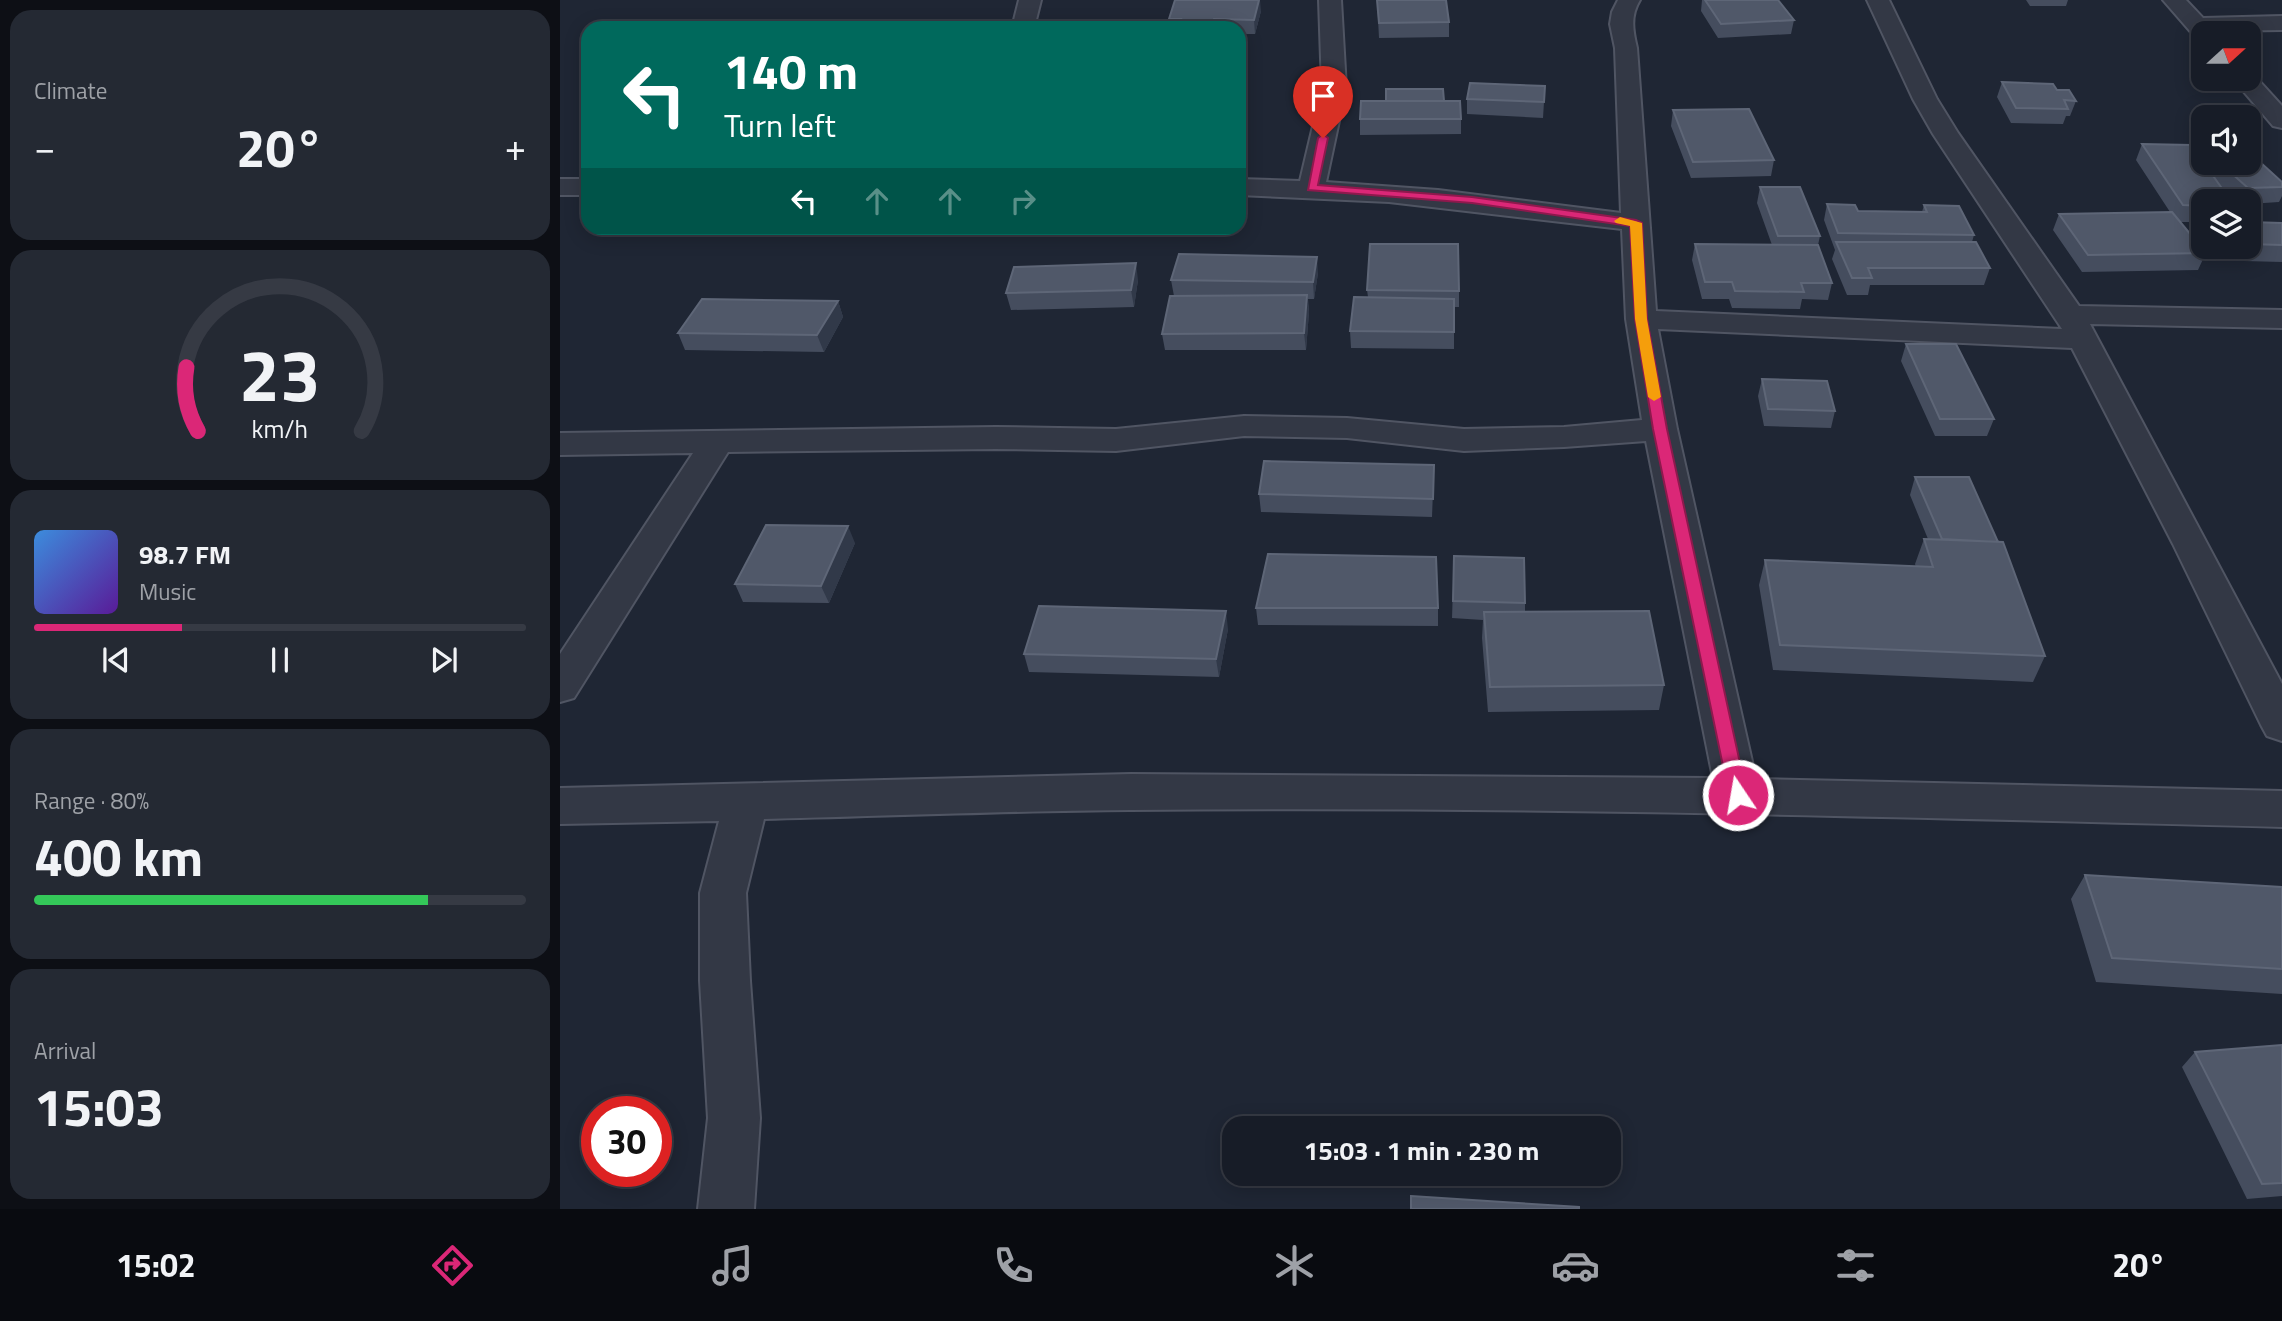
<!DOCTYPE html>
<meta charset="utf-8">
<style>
body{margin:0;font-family:"Titillium Web",sans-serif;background:#242933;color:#f1f3f6;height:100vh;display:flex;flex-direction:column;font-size:26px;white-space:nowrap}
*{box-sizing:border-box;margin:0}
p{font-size:23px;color:#9ea1a7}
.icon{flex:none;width:38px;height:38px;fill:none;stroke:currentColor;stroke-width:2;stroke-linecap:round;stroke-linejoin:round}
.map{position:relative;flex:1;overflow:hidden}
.drawer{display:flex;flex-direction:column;gap:10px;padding:10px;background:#0d0f15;width:560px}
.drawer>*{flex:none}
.hud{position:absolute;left:21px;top:21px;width:665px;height:214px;border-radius:21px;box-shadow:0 4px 18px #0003,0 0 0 2px #363a44;background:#00695c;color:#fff;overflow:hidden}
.needle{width:46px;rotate:69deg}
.controls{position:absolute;left:1631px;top:21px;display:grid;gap:14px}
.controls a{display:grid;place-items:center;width:70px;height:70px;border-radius:14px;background:#171c27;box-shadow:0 4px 18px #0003,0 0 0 2px #363a44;font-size:35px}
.speed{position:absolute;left:21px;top:1096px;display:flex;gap:14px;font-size:35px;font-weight:700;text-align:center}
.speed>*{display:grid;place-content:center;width:91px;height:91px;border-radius:50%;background:#171c27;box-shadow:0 4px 18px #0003,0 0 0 2px #363a44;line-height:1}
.speed .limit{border:10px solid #d22;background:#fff;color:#111}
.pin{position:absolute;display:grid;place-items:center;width:60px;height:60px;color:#fff;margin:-72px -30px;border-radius:50% 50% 50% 0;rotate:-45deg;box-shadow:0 0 7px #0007}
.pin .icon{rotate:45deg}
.me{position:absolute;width:77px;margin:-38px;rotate:348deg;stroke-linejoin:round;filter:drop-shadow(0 0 5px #0008)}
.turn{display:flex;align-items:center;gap:24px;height:147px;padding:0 28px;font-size:32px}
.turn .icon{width:91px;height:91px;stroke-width:2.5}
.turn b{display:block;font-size:49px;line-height:60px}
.lanes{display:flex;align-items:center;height:66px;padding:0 28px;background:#0003;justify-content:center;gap:35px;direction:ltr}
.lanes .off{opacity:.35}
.big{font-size:52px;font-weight:700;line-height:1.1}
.drawer .card{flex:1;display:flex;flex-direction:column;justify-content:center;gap:10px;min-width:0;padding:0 24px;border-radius:21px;background:#242933}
.drawer .dial{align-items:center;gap:0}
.dial svg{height:182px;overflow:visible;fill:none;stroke:#363a44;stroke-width:7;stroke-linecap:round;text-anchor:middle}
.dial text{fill:#f1f3f6;stroke:none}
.song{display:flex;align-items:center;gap:21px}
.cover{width:84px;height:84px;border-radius:10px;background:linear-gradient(135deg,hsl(210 70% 55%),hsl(270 70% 35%))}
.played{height:7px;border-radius:4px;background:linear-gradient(90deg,#db2777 30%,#363a44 30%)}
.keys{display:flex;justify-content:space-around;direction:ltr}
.heat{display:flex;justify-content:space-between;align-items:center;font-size:38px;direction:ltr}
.charge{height:10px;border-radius:5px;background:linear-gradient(90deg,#34c759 80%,#363a44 0)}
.trip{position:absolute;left:662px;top:1116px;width:399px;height:70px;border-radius:21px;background:#171c27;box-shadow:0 4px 18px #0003,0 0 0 2px #363a44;font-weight:700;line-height:70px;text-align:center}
.tabs{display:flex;height:112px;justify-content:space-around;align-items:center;background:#090b10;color:#9ea1a7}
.tabs .icon{width:49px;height:49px}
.tabs .active{color:#db2777}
.tabs b{font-size:32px;color:#f1f3f6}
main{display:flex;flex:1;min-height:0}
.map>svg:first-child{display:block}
</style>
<main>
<section class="drawer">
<div class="card"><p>Climate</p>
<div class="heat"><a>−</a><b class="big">20°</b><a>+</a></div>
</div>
<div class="card dial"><svg viewBox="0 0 100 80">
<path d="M14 69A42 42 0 1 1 86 69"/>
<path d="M14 69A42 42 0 0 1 9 41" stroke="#db2777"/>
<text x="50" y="56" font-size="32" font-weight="700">23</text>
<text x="50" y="72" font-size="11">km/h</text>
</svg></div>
<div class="card">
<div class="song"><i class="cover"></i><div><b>98.7 FM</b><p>Music</p></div></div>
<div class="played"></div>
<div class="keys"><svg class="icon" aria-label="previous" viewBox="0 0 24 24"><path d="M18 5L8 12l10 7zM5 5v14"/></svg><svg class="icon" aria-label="pause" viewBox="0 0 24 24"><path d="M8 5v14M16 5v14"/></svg><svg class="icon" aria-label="next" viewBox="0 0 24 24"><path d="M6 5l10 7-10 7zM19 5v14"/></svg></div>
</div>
<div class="card"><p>Range · 80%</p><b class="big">400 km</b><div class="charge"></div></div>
<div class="card"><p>Arrival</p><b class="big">15:03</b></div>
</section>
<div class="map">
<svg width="1722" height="1209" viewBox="0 0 1722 1209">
<rect width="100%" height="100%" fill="#1f2634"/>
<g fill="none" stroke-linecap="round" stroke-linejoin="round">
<defs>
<path id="minor" d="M 459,0 L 481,0 L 474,28 L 452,28 Z
M 759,0 L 781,0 L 786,88 L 766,182 L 878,190 L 1061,213 L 1055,48 L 1050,24 L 1052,12 L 1058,0 L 1080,0 C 1070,16 1073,31 1077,48 L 1096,311 L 1502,329 L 1373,134 L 1353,99 L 1307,0 L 1329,0 L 1377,99 L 1398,133 L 1519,306 L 1722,310 L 1722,328 L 1530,324 L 1722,684 L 1722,741 L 1707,736 L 1701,725 L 1613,544 L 1512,348 L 1098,329 L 1117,429 L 1196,779 L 1722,791 L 1722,827 C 1338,817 954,806 570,810 C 448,811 326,816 204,819 L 186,893 L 190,981 L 200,1118 L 194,1209 L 138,1209 L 148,1118 L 140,981 L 140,893 L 159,821 L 0,824 L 0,788 L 571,774 L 1153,778 L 1086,441 L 1004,447 L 904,451 L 787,438 L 684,436 L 556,451 L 436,449 L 168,452 L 14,698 L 0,702 L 0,654 L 133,453 L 0,455 L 0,433 L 436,427 L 556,429 L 684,416 L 787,418 L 904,429 L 1004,427 L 1082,420 L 1066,319 L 1062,229 L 829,202 L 679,195 L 679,179 L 740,181 L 762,88 Z
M 1603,0 L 1626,0 L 1643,18 L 1722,16 L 1722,30 L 1654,31 L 1655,33 L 1643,33 L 1643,40 L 1636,38 Z
M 1689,73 L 1693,74 L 1722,106 L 1722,128 L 1713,126 L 1673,79 L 1689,79 Z
M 0,179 L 28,179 L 28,195 L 0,195 Z"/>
</defs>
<use href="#minor" stroke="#505563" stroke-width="4"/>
<use href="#minor" fill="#333845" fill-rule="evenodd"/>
</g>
<path fill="#454d5e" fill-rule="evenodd" d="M 817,0 L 886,0 L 889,22 L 889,37 L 819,38 Z
M 1142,0 L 1218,0 L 1234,20 L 1231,34 L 1158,38 L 1141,11 Z
M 1466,0 L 1508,0 L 1506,6 L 1470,6 Z
M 701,11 L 695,34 L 679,34 L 679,28 L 610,28 L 609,19 Z
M 1442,82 L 1497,90 L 1516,101 L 1510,116 L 1506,116 L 1503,124 L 1451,123 L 1437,97 Z
M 985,86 L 983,118 L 907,114 L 907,99 Z
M 884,101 L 901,119 L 901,134 L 800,135 L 800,119 Z
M 1113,110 L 1214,160 L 1211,176 L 1131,178 L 1111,126 Z
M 1582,144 L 1636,153 L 1640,144 L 1643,144 L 1643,163 L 1689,163 L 1722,182 L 1722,196 L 1719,202 L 1689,204 L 1689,201 L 1677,201 L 1659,185 L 1643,201 L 1643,247 L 1689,247 L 1689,222 L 1722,223 L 1722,262 L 1646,260 L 1644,257 L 1638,270 L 1522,272 L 1493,230 L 1499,214 L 1610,212 L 1576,160 ZM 1620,222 L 1637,222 L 1631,236 Z
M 1200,187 L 1260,236 L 1258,245 L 1272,283 L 1268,300 L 1242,299 L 1240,309 L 1172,308 L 1169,299 L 1142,299 L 1132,260 L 1135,244 L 1212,245 L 1197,203 Z
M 1267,204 L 1298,211 L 1362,212 L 1364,205 L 1414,235 L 1412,242 L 1430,268 L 1424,285 L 1310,285 L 1308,295 L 1287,295 L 1272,259 L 1275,250 L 1264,220 Z
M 758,273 L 754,299 L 748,299 L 749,312 L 746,350 L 605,350 L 602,334 L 614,296 L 611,280 Z
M 578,280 L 574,307 L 451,310 L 446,293 Z
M 807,290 L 899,291 L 899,307 L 894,307 L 894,349 L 791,348 L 790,331 L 808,297 Z
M 278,301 L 283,317 L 264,352 L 125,350 L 118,333 Z
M 1346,344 L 1434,419 L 1427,436 L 1375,436 L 1341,361 Z
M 1202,379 L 1275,411 L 1271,428 L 1204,426 L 1198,396 Z
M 874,465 L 872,517 L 701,512 L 699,494 Z
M 1355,477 L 1485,656 L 1473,682 L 1213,670 L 1199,585 L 1205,560 L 1356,567 L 1355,564 L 1364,539 L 1368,539 L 1350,495 Z
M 295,543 L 269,603 L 183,602 L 175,584 Z
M 894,556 L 965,603 L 965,612 L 1104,685 L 1099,710 L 928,712 L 922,638 L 923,620 L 892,618 Z
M 696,608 L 878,608 L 878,626 L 698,625 Z
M 668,629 L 659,677 L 469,672 L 464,654 Z
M 1525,875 L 1722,887 L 1722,994 L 1536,982 L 1511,899 Z
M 1722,1045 L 1722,1196 L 1687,1199 L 1622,1067 L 1635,1052 Z"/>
<path fill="#313949" d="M 699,0 L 700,0 L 701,11 L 695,34 L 694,20 Z
M 757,257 L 758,273 L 754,299 L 753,282 Z
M 576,263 L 578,280 L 574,307 L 571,290 Z
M 747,295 L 749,312 L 746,350 L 744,333 Z
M 278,301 L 283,317 L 264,352 L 257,335 Z
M 288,526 L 295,543 L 269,603 L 261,586 Z
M 666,611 L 668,629 L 659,677 L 656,659 Z"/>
<path fill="#505869" stroke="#5e6677" stroke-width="2" d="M 615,0 L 699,0 L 694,20 L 654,19 L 652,25 L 619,24 L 621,19 L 609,19 Z
M 817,0 L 886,0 L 889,22 L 819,23 Z
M 1145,0 L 1218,0 L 1234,20 L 1161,24 Z
M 1442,82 L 1493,84 L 1497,90 L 1509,90 L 1516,101 L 1504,100 L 1508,109 L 1456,108 Z
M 910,83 L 985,86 L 984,102 L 907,99 Z
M 826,89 L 883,89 L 884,101 L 826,101 Z
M 801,101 L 900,101 L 901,119 L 800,119 Z
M 1189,109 L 1214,160 L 1133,162 L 1113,110 Z
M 1582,144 L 1631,145 L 1671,201 L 1643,201 L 1643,206 L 1623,205 Z
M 1689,152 L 1722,182 L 1722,187 L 1688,188 L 1660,163 L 1689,163 Z
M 1200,187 L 1240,187 L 1260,236 L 1218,236 Z
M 1267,204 L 1295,205 L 1298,211 L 1367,212 L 1364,205 L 1399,206 L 1414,235 L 1278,233 Z
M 1612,212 L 1646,253 L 1528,255 L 1499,214 Z
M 1638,220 L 1643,221 L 1643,228 Z
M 1689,222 L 1722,223 L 1722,245 L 1689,244 Z
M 1276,242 L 1416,242 L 1430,268 L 1308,268 L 1312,278 L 1292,278 Z
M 810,244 L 898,244 L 899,291 L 807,290 Z
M 1135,244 L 1258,245 L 1272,283 L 1241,283 L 1244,292 L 1175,291 L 1172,282 L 1145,282 Z
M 619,254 L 757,257 L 753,282 L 611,280 Z
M 576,263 L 571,290 L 446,293 L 454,267 Z
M 747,295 L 744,333 L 602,334 L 610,296 Z
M 794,297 L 894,299 L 894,332 L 790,331 Z
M 142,299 L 278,301 L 257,335 L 118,333 Z
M 1346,344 L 1396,344 L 1434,419 L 1380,419 Z
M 1202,379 L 1267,381 L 1275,411 L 1208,409 Z
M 704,461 L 874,465 L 873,499 L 699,494 Z
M 1355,477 L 1409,477 L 1438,542 L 1382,539 Z
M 206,525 L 288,526 L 261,586 L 175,584 Z
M 1364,539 L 1443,542 L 1485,656 L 1220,645 L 1205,560 L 1373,567 Z
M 708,554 L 876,557 L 878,608 L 696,608 Z
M 894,556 L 964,558 L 965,603 L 893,601 Z
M 479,606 L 666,611 L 656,659 L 464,654 Z
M 1089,611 L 1104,685 L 930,687 L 924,612 Z
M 1525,875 L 1722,887 L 1722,969 L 1552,958 Z
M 1722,1045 L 1722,1183 L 1702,1184 L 1635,1052 Z
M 851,1196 L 1019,1207 L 1019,1209 L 851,1209 Z"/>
<path fill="#db2777" stroke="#8e194d" stroke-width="2" d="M 763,134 L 768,138 L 758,185 L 912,197 L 1076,220 L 1082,223 L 1087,319 L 1107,429 L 1187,795 L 1184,800 L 1178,802 L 1171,800 L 1169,795 L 1093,429 L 1075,319 L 1070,226 L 912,203 L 748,190 L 758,138 Z"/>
<path fill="#f59e0b" d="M 1060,217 L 1082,223 L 1087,319 L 1101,397 L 1094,401 L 1088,397 L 1075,319 L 1070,226 L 1056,223 L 1054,221 Z"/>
</svg>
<div class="controls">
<a><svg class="needle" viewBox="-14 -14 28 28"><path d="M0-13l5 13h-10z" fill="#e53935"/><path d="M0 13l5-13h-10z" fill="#9ea1a7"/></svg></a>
<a><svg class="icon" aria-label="sound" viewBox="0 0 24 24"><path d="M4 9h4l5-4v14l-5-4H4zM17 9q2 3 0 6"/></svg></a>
<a><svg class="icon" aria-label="layers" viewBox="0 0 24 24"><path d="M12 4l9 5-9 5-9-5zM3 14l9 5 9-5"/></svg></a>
</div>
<div class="speed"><div class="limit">30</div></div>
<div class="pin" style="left:763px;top:138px;background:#d93025"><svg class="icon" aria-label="arrive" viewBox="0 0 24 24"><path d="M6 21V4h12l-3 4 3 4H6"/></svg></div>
<svg class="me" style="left:1178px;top:795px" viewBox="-20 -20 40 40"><circle r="17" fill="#db2777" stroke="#fff" stroke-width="3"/><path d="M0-11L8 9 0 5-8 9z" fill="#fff"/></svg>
<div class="trip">15:03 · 1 min · 230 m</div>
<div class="hud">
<div class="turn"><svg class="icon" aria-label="left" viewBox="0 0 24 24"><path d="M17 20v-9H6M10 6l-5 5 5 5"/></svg><div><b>140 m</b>Turn left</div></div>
<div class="lanes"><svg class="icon" aria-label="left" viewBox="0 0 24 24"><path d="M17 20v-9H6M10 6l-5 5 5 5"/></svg><svg class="icon off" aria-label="ahead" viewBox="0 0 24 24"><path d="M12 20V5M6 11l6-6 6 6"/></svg><svg class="icon off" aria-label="ahead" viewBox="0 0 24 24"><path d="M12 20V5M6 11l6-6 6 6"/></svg><svg class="icon off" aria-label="right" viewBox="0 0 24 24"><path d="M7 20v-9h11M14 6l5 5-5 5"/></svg></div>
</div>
</div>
</main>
<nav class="tabs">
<b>15:02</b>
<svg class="icon active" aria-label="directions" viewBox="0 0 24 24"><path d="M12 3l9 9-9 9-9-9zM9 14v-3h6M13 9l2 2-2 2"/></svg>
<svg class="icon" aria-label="music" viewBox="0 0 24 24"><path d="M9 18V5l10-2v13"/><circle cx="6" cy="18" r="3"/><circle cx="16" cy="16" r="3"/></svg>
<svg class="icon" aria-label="phone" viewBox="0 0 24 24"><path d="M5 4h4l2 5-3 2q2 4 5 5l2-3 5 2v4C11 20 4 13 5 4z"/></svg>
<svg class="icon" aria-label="climate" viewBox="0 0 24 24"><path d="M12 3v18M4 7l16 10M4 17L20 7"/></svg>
<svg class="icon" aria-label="car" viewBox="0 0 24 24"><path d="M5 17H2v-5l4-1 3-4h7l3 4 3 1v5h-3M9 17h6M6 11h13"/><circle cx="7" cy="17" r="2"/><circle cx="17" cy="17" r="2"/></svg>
<svg class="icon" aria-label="filters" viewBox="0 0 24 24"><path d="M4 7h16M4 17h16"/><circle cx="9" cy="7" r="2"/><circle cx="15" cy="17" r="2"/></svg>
<b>20°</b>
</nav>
